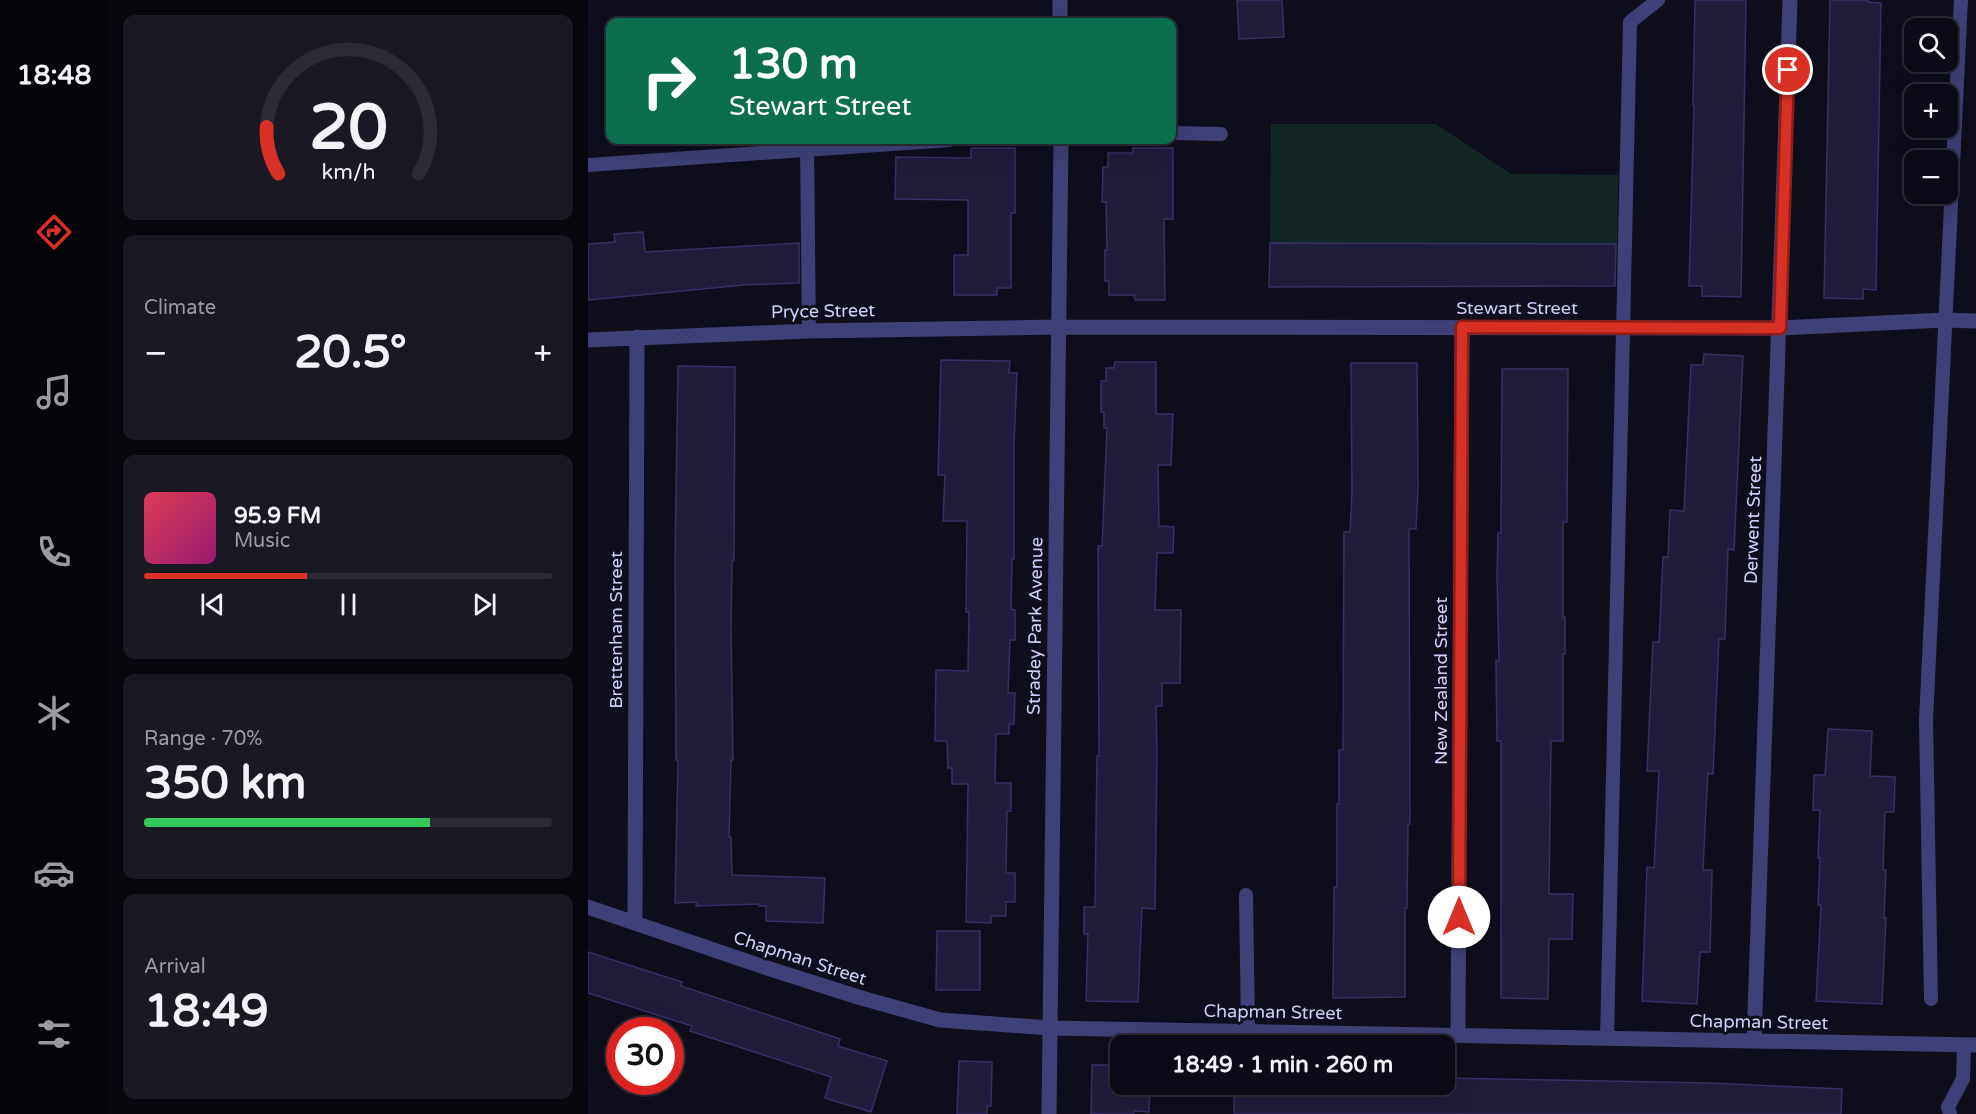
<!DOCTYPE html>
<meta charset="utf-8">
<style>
body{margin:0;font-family:"Varela Round",sans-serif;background:#191823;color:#f1f3f6;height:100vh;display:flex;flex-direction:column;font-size:22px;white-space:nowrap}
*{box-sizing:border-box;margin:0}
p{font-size:20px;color:#9a9aa1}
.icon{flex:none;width:33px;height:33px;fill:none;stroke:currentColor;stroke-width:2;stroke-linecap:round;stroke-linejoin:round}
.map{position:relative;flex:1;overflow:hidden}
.sheet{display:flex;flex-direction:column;gap:15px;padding:15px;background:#06060c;width:480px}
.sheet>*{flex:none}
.guide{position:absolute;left:18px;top:18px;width:570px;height:126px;border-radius:12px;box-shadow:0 6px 24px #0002,0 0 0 2px #2b2b35;background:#0b6e4f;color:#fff;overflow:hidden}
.fabs{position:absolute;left:1316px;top:18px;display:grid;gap:12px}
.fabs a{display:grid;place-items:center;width:54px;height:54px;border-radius:12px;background:#0b0a16;box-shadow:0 6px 24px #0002,0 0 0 2px #2b2b35;font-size:30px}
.speed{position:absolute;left:18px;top:1017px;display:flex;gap:12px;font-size:30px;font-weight:700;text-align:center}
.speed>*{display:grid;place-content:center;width:78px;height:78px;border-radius:50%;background:#0b0a16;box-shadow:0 6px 24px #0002,0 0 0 2px #2b2b35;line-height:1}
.speed .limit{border:9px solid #d22;background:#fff;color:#111}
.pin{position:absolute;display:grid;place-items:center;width:51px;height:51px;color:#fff;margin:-26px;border:3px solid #fff;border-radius:50%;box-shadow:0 2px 6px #0007}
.me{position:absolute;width:66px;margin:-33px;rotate:0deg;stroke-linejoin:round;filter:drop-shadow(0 0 4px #0008)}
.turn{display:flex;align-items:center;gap:21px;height:126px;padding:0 24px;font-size:27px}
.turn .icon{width:78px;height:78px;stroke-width:2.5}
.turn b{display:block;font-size:42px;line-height:51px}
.big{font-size:45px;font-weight:700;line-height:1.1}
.sheet .widget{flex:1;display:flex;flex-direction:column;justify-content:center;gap:9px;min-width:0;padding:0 21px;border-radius:12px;background:#191823}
.sheet .dial{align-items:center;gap:0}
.dial svg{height:156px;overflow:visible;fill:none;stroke:#2b2b35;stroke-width:7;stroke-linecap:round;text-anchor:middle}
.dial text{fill:#f1f3f6;stroke:none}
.song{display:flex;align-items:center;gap:18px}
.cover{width:72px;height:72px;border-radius:9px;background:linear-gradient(135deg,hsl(350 70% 55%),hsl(320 70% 35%))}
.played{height:6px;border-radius:3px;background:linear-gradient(90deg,#d93025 40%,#2b2b35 40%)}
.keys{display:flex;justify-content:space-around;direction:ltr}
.heat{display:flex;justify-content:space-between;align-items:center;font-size:33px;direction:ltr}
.charge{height:9px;border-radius:4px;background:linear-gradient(90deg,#34c759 70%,#2b2b35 0)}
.trip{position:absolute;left:522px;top:1035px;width:345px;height:60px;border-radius:12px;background:#0b0a16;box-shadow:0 6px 24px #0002,0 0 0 2px #2b2b35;font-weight:700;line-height:60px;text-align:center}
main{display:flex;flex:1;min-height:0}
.menu{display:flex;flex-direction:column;width:108px;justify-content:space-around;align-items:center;background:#040409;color:#9a9aa1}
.menu .icon{width:42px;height:42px}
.menu .active{color:#d93025}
.menu b{font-size:27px;color:#f1f3f6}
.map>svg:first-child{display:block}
</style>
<main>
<nav class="menu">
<b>18:48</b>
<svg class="icon active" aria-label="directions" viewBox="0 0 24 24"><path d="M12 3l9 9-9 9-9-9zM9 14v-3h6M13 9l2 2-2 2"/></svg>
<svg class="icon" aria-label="music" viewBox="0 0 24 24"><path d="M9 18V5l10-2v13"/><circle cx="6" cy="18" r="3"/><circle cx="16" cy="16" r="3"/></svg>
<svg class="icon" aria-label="phone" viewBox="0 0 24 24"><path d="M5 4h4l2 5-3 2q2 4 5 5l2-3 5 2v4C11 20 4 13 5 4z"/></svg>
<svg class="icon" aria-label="climate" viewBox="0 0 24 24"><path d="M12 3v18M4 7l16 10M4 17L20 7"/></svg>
<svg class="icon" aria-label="car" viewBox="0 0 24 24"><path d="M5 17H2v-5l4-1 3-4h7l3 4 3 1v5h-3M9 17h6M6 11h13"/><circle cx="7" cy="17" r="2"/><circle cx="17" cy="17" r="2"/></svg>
<svg class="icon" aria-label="filters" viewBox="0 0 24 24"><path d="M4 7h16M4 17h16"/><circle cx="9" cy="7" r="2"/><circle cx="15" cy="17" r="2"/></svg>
</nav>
<section class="sheet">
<div class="widget dial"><svg viewBox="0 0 100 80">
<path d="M14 69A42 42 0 1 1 86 69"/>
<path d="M14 69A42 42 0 0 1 8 45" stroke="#d93025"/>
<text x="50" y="56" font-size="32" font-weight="700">20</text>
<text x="50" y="72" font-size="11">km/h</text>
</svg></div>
<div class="widget"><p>Climate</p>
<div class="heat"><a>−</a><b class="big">20.5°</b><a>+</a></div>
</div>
<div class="widget">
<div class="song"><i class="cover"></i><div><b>95.9 FM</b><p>Music</p></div></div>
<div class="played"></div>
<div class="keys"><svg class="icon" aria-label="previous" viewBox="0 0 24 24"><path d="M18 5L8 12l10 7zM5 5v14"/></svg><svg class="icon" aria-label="pause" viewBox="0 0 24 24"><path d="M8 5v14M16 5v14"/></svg><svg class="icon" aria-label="next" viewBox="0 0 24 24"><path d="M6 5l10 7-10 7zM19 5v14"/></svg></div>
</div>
<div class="widget"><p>Range · 70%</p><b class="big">350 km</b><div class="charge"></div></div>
<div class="widget"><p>Arrival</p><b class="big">18:49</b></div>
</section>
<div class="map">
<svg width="1388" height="1114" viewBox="0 0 1388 1114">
<rect width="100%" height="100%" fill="#0f0e1d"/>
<path fill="#122624" d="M 683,124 L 848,124 L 923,174 L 1030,175 L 1029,244 L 682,243 Z"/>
<path fill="#201c3c" stroke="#373065" stroke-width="1.5" d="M 649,0 L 694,0 L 696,37 L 651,39 Z
M 1107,0 L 1158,0 L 1153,297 L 1114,296 L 1114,286 L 1101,286 L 1106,105 L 1105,105 Z
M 1242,0 L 1280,0 L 1280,2 L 1293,3 L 1288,290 L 1275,289 L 1275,299 L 1236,298 Z
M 383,148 L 427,148 L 427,213 L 423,213 L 423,288 L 409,288 L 409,295 L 366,295 L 366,255 L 380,255 L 380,200 L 307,199 L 308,157 L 383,158 Z
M 545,148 L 585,148 L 585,219 L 576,219 L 577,300 L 547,300 L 546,295 L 521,295 L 521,281 L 517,281 L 517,250 L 519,250 L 518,202 L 514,202 L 515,167 L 520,167 L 520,153 L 545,153 Z
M 55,232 L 57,252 L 211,243 L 211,283 L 156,285 L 0,300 L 0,244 L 27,242 L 26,234 Z
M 682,243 L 1028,244 L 1027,286 L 681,287 Z
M 1116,354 L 1155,356 L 1146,550 L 1140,549 L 1137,639 L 1131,639 L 1125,774 L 1120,773 L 1117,826 L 1115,870 L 1124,870 L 1122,952 L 1112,952 L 1109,1004 L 1054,1001 L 1059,867 L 1066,868 L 1071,771 L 1059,771 L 1065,642 L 1071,642 L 1075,557 L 1080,557 L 1082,510 L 1096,511 L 1103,365 L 1115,365 Z
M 353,360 L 422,361 L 421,373 L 429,373 L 426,445 L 426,559 L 424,559 L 423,609 L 427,610 L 427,640 L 422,640 L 420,693 L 427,693 L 426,724 L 421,724 L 421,734 L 408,734 L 407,783 L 423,783 L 423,811 L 419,811 L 418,873 L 427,873 L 427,902 L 418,902 L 418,916 L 403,916 L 403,923 L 378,922 L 380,784 L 364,784 L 364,768 L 360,768 L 359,741 L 347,741 L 348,670 L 380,671 L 381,612 L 378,612 L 379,521 L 355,521 L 357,475 L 350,475 Z
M 527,362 L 568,362 L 568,414 L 585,414 L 583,465 L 570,465 L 571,526 L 586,527 L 585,553 L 569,553 L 567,610 L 593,610 L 592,683 L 574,683 L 574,706 L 568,706 L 569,754 L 567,909 L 554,908 L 550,1002 L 498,1001 L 500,934 L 496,934 L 496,907 L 507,907 L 509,756 L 511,756 L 510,546 L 514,546 L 519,428 L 516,428 L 516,412 L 513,412 L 513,381 L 518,381 L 518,368 L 526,368 Z
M 763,363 L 829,363 L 830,489 L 828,529 L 821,529 L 822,824 L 820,824 L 819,908 L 817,908 L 817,997 L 745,998 L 746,887 L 749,887 L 749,804 L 751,804 L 751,750 L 755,750 L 756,532 L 762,532 L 764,492 Z
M 90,366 L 147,367 L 146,560 L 144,560 L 143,627 L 145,760 L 143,760 L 141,837 L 143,837 L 144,875 L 237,878 L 235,923 L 178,921 L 178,906 L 171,906 L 171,904 L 108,906 L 109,902 L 87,903 L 90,760 L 88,760 L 87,559 Z
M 914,369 L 980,369 L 979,522 L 975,522 L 975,617 L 977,617 L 977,654 L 975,654 L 975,741 L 963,741 L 961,894 L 985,894 L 984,939 L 961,939 L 960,999 L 913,998 L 913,741 L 909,741 L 908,661 L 911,661 L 909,576 L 910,533 L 913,533 Z
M 1240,729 L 1284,731 L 1282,776 L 1307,777 L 1306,812 L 1297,812 L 1295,870 L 1298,870 L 1296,918 L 1298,918 L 1294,1004 L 1228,1001 L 1233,905 L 1230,905 L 1232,858 L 1230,858 L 1232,810 L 1225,810 L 1226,775 L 1237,775 Z
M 349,931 L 392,931 L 392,990 L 348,990 Z
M 0,952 L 94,982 L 93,986 L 252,1039 L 250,1046 L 299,1061 L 283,1112 L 237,1098 L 243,1077 L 102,1031 L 104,1026 L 0,993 Z
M 371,1061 L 404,1062 L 403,1106 L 399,1106 L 399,1114 L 369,1114 Z
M 504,1065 L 532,1065 L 532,1084 L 562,1087 L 561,1112 L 546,1111 L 546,1114 L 503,1114 Z
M 856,1078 L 1123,1083 L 1254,1089 L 1253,1114 L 646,1114 L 646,1084 L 856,1084 Z"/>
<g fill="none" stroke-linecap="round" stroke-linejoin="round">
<path stroke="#3e4077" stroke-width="14" d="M 584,133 L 633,134
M 219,149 L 221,331
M 0,165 L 362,140
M 658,895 L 660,1031
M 1343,999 L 1338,720 L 1373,0
M 1019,1038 L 1042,22 L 1070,0
M 1362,1114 L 1360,1107 L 1375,1079 L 1376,1045"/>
<path stroke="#3e4077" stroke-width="15" d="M 472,0 L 472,22
M 0,340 L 221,331 L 470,327 L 1192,328 L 1356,320 L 1388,321
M 0,907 L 173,966 L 270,997 L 352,1020 L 462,1028 L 1388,1045
M 47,923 L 49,337
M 870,1035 L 874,327
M 1166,1041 L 1202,0
M 461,1114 L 473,140"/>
</g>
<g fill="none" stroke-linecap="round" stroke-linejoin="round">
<defs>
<path id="route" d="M 871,917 L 874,327 L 1192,328 L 1200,70"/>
</defs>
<use href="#route" stroke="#8d1f18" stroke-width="15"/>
<use href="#route" stroke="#d93025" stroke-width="10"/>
</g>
<g text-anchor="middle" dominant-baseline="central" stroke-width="6" stroke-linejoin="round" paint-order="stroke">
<g font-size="18" fill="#d1cffa" stroke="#0f0e1d">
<text x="929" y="308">Stewart Street</text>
<text transform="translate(235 311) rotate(-1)">Pryce Street</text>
<text transform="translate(1165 520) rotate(-88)">Derwent Street</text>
<text transform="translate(447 626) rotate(-89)">Stradey Park Avenue</text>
<text transform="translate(28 630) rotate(-90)">Brettenham Street</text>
<text transform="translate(853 681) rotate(-90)">New Zealand Street</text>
<text transform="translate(212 958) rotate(18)">Chapman Street</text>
<text transform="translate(685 1012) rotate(1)">Chapman Street</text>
<text transform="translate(1171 1022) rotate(1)">Chapman Street</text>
</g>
</g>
</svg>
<div class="fabs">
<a><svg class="icon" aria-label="search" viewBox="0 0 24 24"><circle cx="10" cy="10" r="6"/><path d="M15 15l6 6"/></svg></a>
<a>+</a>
<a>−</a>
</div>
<div class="speed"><div class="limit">30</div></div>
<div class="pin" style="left:1200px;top:70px;background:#d93025"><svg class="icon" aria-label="arrive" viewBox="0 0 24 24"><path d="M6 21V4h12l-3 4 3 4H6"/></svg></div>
<svg class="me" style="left:871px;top:917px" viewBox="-20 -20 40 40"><circle r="19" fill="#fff"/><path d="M0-13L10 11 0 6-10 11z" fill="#d93025"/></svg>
<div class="trip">18:49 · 1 min · 260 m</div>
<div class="guide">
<div class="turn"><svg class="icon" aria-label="right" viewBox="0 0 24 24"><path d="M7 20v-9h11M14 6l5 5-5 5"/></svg><div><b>130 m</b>Stewart Street</div></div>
</div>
</div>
</main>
